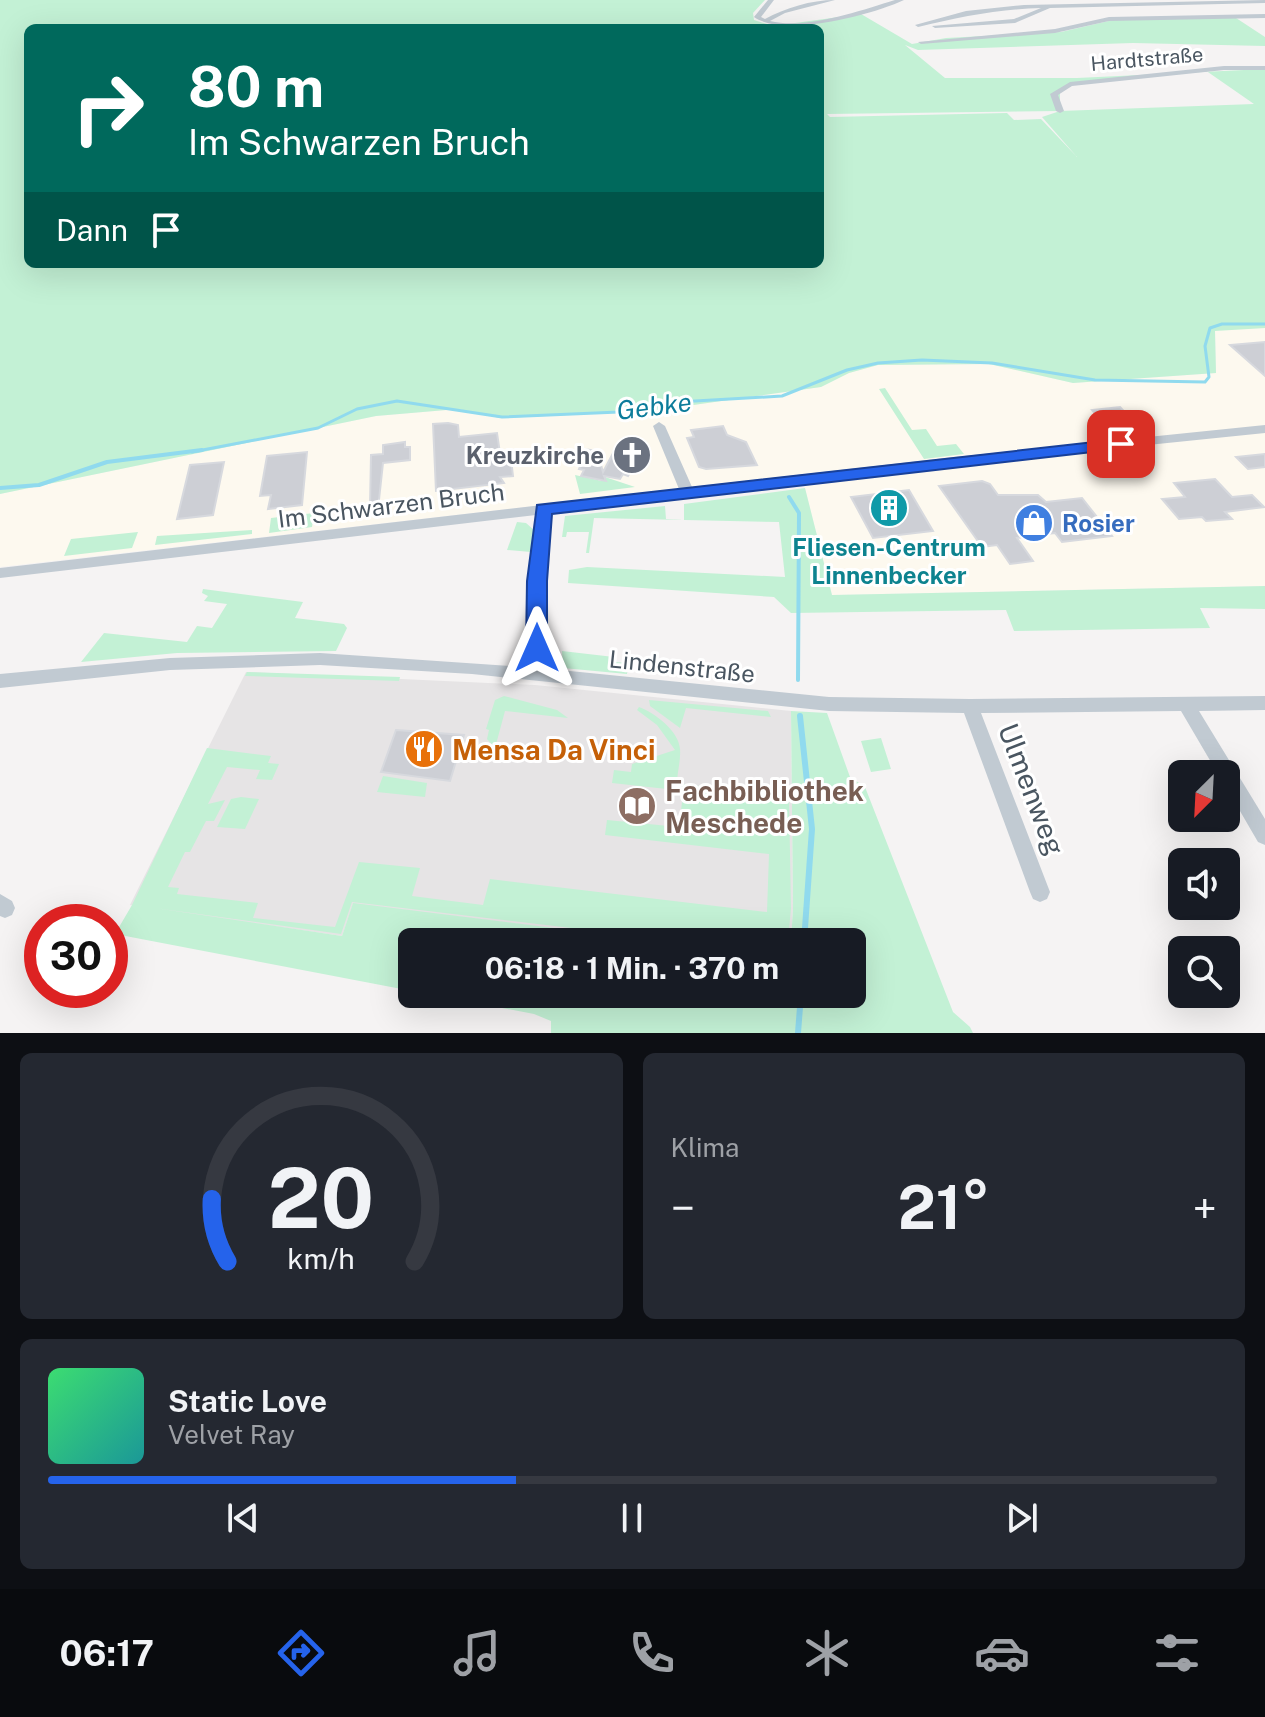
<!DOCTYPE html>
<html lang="de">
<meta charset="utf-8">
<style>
body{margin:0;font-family:"Public Sans",sans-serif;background:#242831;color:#f1f3f6;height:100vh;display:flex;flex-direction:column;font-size:30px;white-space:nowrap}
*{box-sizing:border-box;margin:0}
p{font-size:26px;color:#9ea1a6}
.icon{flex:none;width:44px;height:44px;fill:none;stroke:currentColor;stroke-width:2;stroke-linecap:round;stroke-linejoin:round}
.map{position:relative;height:1033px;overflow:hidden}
.details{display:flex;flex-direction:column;gap:20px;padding:20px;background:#0d0f14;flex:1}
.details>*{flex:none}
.banner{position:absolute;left:24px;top:24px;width:800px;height:244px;border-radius:12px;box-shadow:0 8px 32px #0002;background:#00695c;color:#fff;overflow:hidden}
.needle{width:52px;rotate:204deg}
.controls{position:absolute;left:1168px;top:760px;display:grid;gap:16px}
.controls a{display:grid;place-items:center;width:72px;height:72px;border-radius:12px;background:#171b24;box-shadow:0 8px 32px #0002;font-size:40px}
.speed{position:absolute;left:24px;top:904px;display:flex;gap:16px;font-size:40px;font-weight:700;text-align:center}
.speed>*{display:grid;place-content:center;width:104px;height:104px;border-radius:50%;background:#171b24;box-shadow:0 8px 32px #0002;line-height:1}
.speed .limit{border:12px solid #d22;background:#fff;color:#111}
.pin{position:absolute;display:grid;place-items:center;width:68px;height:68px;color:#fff;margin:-34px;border-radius:16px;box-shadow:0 4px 12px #0006}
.me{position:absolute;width:88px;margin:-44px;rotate:0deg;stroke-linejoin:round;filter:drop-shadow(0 0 6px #0008)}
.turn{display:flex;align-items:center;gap:28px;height:168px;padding:0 32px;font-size:36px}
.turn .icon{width:104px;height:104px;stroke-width:2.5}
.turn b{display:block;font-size:56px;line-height:68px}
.then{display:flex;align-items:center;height:76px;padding:0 32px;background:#0003;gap:16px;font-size:30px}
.big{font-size:60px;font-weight:700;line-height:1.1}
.details .tile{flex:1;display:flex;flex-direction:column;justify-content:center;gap:12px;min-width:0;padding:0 28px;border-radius:12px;background:#242831}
.details .dial{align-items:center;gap:0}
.dial svg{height:208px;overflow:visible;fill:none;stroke:#363941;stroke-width:7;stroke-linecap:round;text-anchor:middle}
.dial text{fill:#f1f3f6;stroke:none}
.song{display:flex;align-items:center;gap:24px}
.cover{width:96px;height:96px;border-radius:12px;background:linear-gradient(135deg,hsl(140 70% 55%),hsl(180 70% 35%))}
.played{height:8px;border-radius:4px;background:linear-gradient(90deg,#2563eb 40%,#363941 40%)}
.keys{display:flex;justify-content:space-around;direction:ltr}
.heat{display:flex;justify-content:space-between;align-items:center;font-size:44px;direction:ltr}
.details .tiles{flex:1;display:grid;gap:20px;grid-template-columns:1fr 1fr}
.tile:last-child{grid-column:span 2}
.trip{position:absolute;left:398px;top:928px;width:468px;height:80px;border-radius:12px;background:#171b24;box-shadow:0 8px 32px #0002;font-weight:700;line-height:80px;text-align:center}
.dock{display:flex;height:128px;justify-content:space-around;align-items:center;background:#090b0e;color:#9ea1a6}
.dock .icon{width:56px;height:56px}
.dock .active{color:#2563eb}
.dock b{font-size:36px;color:#f1f3f6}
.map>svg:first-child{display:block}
</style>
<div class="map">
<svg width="1265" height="1033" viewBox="0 0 1265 1033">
<rect width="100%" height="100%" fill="#f5f3f3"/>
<path fill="#fdf9ef" d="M 1265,328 L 1265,586 L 832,595 L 805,488 L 798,476 L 0,567 L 0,494 L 376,416 L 458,409 L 500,418 L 651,411 L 821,387 L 849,373 L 878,365 L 989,364 L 1073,383 L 1216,373 L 1215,330 Z"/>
<path fill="#e6e4e5" d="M 246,672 L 535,685 L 791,711 L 793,908 L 791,942 L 668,942 L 353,904 L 342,936 L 130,905 Z"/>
<path fill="#c3f1d5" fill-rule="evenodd" d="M 0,0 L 765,0 L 753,13 L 754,20 L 773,26 L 861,14 L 912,44 L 946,38 L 1061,32 L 1113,20 L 1233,16 L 1265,37 L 1265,46 L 1133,43 L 918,50 L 905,45 L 945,78 L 1077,78 L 1265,69 L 1265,328 L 1215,331 L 1216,373 L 1073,383 L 989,364 L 878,365 L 849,373 L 821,387 L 651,411 L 500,418 L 458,409 L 376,416 L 0,494 ZM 28,28 L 820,28 L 820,264 L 28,264 ZM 1205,70 L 1254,104 L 1060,111 L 1060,92 L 1073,85 ZM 1060,111 L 1042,117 L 1077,157 L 1041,119 L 1014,120 L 1007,113 L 830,117 L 827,114 Z
M 885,388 L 912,430 L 926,429 L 937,446 L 956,444 L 964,454 L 924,459 L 879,389 Z
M 575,475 L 602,481 L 605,477 L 635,487 L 580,494 Z
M 805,488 L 832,595 L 1265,586 L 1265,609 L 1200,608 L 1210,628 L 1014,631 L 1006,610 L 791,613 L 774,597 L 568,583 L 569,570 L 587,567 L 785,577 L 779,522 L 594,518 L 589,553 L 586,553 L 589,532 L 567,532 L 566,537 L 562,537 L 565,516 L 665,506 L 666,519 L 684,520 L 684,504 Z
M 314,513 L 312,527 L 269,533 L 271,518 Z
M 517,522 L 526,523 L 534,530 L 531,552 L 507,550 Z
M 252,530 L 252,534 L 155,545 L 157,536 Z
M 138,532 L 132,548 L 64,556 L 71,539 Z
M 203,589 L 303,602 L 295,618 L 344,624 L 347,628 L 336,651 L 177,653 L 81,662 L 104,633 L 187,642 L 197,626 L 212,628 L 227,604 L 204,601 L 208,596 L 202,593 Z
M 562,651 L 614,657 L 614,662 L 628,663 L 627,674 L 563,668 Z
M 247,672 L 400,677 L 399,681 L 245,676 Z
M 504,696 L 557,710 L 568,718 L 505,711 L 495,748 L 487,739 L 489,730 L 486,729 L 495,700 Z
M 649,700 L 768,711 L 771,717 L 686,708 L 680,728 L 650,706 Z
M 639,707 C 655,713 679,731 680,749 C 681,760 677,773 677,783 L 789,798 L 791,908 L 788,942 L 689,942 L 352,902 L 341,934 L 155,908 L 342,936 L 353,903 L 668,942 L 412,942 L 412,991 L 115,934 L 132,905 L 207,748 L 271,756 L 268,763 L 279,764 L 272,780 L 256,779 L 260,770 L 227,767 L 208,804 L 225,800 L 214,821 L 206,821 L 190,852 L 185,852 L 168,887 L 179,888 L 177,894 L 258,903 L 253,918 L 335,927 L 359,862 L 420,868 L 412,896 L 483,905 L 490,879 L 767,912 L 769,854 L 605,835 L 607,820 L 679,827 L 683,794 L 676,793 L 676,790 L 612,783 L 614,770 L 631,772 L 632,764 L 675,750 L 657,725 L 637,710 Z
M 791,711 L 827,713 L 850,777 L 865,787 L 953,1012 L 970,1027 L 973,1033 L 551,1033 L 551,1021 L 534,1014 L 428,994 L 852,994 L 852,942 L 791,942 L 793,908 Z
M 881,738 L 891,769 L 871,772 L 861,741 Z
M 383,776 L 427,783 L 425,797 L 377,792 Z
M 241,797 L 259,799 L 245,829 L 217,827 L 231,799 Z"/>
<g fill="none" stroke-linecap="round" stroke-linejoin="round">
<path stroke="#90daee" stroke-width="3" d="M 192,452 L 318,428 L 357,409 L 397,401 L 502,417 L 619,412 L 678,402 L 782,396 L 847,370 L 878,363 L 922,360 L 992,363 L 1095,380 L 1205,382 L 1209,377 L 1205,346 L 1210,328 L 1222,324 L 1265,324"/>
<path stroke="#90daee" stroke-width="4" d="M 0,488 L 39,485 L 107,462 L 202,450
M 789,497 L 799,513 L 798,680"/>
<path stroke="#90daee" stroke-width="6" d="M 800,716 L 812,829 L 804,942
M 798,1033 L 801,994"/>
</g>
<path fill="#cdcfd5" stroke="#d7d9de" stroke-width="2" d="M 1265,342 L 1265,376 L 1230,345 Z
M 1120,407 L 1131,419 L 1102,422 L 1092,410 Z
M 448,423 L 458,425 L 459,437 L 497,433 L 501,460 L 511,459 L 513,476 L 500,477 L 504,483 L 436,491 L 433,424 Z
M 723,426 L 727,435 L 746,442 L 757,465 L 706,469 L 699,467 L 687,438 L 694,437 L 691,430 Z
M 631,440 L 648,452 L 645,454 L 650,457 L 638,464 L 636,462 L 628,476 L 623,474 L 620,479 L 604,476 L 606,481 L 581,476 L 584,470 L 579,469 L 582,462 L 577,461 L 584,449 L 597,451 L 603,472 L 619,442 Z
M 405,442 L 405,447 L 410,447 L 410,460 L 383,463 L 378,509 L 370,508 L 371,455 L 383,454 L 383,445 Z
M 307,452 L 302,505 L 268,509 L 271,495 L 260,496 L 267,456 Z
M 1265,454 L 1265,467 L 1248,469 L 1236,457 Z
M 224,462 L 213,515 L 177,519 L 190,465 Z
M 1215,479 L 1232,497 L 1252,495 L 1264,507 L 1225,512 L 1232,519 L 1206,521 L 1202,517 L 1179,519 L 1162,499 L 1185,497 L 1174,483 Z
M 982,481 L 990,484 L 998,495 L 1038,495 L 1046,502 L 1082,498 L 1112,536 L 1062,542 L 1055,533 L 1017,538 L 1033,561 L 1010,564 L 997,545 L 982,547 L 939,486 Z
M 909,490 L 933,531 L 873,538 L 851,497 Z
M 396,730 L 464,735 L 450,781 L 381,772 Z"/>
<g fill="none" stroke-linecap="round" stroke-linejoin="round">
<path fill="#c1cad2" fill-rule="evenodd" d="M 768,0 L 774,0 L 761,17 L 765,19 C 785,8 811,0 835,0 L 785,13 L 770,21 C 806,30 859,11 895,0 L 904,0 C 872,15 784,38 754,17 Z
M 1265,0 L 1265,3 L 1050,8 L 1015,23 L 935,28 L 932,26 L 1014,19 L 1041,8 C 999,9 959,17 918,27 L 915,25 L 966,11 L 1024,5 Z
M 1265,14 L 1265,18 L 1109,21 L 1055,33 L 921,44 L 918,42 L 1055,29 L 1109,17 Z
M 1224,66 L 1265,66 L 1265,70 L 1224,70 L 1072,86 L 1058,95 L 1064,111 L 1060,113 L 1056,111 L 1050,94 L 1070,82 Z
M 659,422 L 665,426 L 692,487 L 954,457 L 1265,425 L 1265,433 L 954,465 L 550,513 C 544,565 550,617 540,668 L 829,697 L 970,699 L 1265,696 L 1265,710 L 1199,711 L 1265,819 L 1265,845 L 1258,842 L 1226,787 L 1226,774 L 1218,774 L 1181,711 L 981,713 L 1050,892 L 1047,899 L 1040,902 L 1033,899 L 1030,892 L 964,713 L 829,711 L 472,674 L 320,665 L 170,670 L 0,688 L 0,674 L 170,658 L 320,653 L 524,667 L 529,634 L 536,515 L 0,578 L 0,568 L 679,489 L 653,426 Z
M 0,894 L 12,901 L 15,908 L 12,915 L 5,918 L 0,916 Z"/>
</g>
<path fill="#2563eb" stroke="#184099" stroke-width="2" d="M 1121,439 L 1130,444 L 1127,448 L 552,514 L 547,581 L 547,648 L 544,653 L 529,653 L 526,648 L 527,581 L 537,505 Z"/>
<defs>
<symbol id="church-disc" viewBox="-11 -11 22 22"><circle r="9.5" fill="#6b7280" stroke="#fff"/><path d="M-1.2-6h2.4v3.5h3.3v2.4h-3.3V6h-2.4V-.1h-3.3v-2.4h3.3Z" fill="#fff"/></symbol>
<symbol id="building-disc" viewBox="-11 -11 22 22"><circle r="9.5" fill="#0f9aa8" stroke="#fff"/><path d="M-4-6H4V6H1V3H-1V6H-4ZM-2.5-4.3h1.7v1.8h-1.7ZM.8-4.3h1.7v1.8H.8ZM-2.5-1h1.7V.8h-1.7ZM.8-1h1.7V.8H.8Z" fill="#fff"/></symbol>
<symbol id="shop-disc" viewBox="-11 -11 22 22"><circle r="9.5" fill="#3f7fe0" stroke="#fff"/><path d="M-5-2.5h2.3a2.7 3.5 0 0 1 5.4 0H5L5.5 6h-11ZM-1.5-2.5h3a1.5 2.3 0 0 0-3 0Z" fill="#fff"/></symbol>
<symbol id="restaurant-disc" viewBox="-11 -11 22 22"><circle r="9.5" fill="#e8710a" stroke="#fff"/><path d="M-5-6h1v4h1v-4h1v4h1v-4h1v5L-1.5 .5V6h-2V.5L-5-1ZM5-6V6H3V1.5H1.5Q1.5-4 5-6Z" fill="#fff"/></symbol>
<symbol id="library-disc" viewBox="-11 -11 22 22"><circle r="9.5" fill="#8d6e63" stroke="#fff"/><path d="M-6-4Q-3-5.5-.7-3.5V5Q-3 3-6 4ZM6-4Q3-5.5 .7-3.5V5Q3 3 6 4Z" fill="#fff"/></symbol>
</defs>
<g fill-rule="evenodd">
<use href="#church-disc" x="610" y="433" width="44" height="44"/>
<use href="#building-disc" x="867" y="486" width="44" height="44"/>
<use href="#shop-disc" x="1012" y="501" width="44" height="44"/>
<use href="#restaurant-disc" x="402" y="727" width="44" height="44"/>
<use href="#library-disc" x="615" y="784" width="44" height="44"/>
</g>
<g text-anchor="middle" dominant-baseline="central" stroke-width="6" stroke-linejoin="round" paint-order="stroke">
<g font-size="20" fill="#4a5661" stroke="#fff">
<text transform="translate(1147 59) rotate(-5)">Hardtstraße</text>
</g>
<g font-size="24" font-weight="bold" fill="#5b616d" stroke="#fff" text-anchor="end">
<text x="604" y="455">Kreuzkirche</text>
</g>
<g font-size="24" fill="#4a5661" stroke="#fff">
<text transform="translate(391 505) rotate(-7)">Im Schwarzen Bruch</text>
<text transform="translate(682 666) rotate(6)">Lindenstraße</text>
</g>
<g font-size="24" font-weight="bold" fill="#366cbe" stroke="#fff" text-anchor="start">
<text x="1062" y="523">Rosier</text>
</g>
<g font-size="24" font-weight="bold" fill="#0d838f" stroke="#fff">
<text x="889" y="547">Fliesen-Centrum<tspan x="889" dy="28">Linnenbecker</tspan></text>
</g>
<g font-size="26" font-style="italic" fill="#0c7c9b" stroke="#fff">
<text transform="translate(654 406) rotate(-7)">Gebke</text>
</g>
<g font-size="28" font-weight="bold" fill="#c56008" stroke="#fff" text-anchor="start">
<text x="452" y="749">Mensa Da Vinci</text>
</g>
<g font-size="28" fill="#4a5661" stroke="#fff">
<text transform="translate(1032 789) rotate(69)">Ulmenweg</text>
</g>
<g font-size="28" font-weight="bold" fill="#785e54" stroke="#fff" text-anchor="start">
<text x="665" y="790">Fachbibliothek<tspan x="665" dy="32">Meschede</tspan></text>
</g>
</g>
</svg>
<div class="controls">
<a><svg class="needle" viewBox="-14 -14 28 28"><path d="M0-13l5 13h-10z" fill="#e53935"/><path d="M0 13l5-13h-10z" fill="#9ea1a6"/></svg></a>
<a><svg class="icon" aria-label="sound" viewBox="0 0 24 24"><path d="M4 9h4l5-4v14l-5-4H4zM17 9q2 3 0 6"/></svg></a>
<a><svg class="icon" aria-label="search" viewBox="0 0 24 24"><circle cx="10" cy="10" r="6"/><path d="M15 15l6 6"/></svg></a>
</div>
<div class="speed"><div class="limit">30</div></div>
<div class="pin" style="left:1121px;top:444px;background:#d93025"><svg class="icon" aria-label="arrive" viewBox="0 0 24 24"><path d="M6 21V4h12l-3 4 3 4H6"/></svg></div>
<svg class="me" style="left:537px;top:648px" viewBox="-20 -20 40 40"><path d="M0-17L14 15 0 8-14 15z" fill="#2563eb" stroke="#fff" stroke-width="4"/></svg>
<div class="trip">06:18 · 1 Min. · 370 m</div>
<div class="banner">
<div class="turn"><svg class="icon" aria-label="right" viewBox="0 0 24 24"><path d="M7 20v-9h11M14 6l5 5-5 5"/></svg><div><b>80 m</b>Im Schwarzen Bruch</div></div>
<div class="then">Dann<svg class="icon" aria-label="arrive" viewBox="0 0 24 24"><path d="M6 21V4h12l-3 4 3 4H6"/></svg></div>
</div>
</div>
<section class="details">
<div class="tiles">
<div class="tile dial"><svg viewBox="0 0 100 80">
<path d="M14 69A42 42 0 1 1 86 69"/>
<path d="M14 69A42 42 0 0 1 8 45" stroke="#2563eb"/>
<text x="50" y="56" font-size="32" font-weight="700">20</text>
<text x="50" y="72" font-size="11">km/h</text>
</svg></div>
<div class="tile"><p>Klima</p>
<div class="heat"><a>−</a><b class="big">21°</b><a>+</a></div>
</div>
<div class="tile">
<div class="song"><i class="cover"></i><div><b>Static Love</b><p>Velvet Ray</p></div></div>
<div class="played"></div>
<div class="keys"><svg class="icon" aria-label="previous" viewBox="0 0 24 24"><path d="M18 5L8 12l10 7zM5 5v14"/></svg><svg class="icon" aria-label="pause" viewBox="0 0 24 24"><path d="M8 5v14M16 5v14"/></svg><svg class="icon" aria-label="next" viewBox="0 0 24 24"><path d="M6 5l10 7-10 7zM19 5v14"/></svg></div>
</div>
</div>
</section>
<nav class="dock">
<b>06:17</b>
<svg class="icon active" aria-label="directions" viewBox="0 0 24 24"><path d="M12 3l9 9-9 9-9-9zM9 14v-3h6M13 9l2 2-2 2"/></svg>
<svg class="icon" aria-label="music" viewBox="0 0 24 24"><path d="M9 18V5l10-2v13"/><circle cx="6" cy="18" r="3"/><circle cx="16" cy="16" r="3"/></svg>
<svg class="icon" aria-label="phone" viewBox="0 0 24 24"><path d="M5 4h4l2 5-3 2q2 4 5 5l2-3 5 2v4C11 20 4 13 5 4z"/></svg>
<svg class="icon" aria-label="climate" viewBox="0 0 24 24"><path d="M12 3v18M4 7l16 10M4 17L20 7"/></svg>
<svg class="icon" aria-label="car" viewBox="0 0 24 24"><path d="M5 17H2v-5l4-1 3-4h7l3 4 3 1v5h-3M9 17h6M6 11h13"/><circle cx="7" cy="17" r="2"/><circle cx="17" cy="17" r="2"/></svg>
<svg class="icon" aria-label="filters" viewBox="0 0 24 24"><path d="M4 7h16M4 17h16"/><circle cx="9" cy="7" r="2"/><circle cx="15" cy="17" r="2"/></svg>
</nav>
